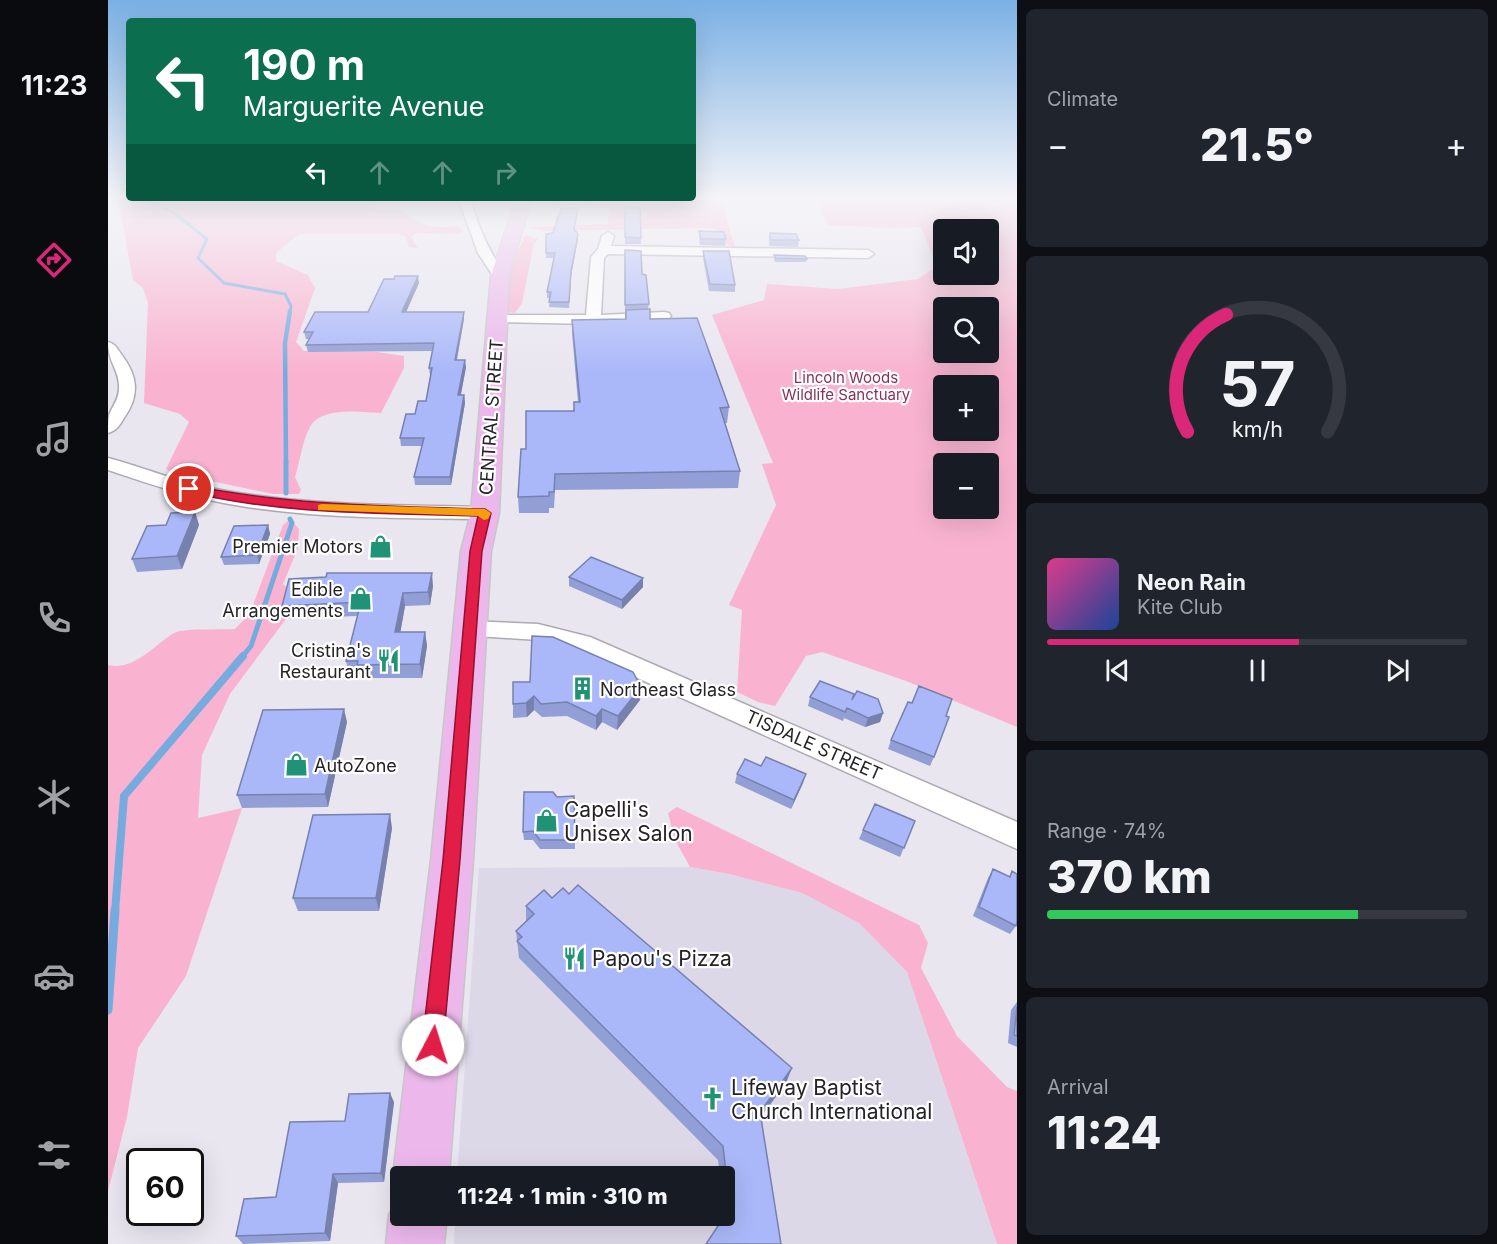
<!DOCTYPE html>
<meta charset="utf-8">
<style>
body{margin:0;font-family:Inter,sans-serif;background:#20242c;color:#f1f3f6;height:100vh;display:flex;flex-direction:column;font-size:22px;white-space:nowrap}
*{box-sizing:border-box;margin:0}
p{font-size:20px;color:#9ea1a6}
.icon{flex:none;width:33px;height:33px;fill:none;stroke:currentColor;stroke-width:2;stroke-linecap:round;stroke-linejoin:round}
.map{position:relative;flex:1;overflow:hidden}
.side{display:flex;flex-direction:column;gap:9px;padding:9px;background:#0d0f14;width:480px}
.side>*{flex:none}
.top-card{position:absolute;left:18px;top:18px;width:570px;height:183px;border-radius:6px;box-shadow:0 6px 24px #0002;background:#0b6e4f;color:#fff;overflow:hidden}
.fabs{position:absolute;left:825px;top:219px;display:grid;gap:12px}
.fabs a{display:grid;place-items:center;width:66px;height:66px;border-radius:6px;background:#171b24;box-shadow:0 6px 24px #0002;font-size:30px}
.speed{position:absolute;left:18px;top:1148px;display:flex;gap:12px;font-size:30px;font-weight:700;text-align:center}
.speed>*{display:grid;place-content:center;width:78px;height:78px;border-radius:50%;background:#171b24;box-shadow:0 6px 24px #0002;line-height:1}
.speed .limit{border:3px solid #111;border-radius:9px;background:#fff;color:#111}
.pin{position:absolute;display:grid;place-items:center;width:51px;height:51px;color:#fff;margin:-26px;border:3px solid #fff;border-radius:50%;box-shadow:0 2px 6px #0007}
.me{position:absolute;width:66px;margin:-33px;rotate:5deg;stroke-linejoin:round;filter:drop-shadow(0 0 4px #0008)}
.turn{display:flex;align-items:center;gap:21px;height:126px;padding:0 18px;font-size:27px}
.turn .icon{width:78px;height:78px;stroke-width:2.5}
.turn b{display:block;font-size:42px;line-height:51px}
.lanes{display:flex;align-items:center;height:57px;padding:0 18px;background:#0003;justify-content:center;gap:30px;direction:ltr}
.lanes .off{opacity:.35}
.big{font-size:45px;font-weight:800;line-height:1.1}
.side .card{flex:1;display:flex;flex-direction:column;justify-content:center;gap:9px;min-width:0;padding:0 21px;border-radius:9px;background:#20242c}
.side .dial{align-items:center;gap:0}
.dial svg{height:156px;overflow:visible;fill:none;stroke:#363941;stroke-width:7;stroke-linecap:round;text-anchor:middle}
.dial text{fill:#f1f3f6;stroke:none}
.song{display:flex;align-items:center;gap:18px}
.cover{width:72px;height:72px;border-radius:9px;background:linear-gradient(135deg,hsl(330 70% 55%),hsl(220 70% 35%))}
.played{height:6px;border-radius:3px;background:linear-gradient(90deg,#db2777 60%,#363941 60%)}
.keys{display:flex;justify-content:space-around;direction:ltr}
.heat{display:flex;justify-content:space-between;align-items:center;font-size:33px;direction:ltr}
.charge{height:9px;border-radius:4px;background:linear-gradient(90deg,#34c759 74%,#363941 0)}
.trip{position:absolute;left:282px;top:1166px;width:345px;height:60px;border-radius:6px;background:#171b24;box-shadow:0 6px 24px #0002;font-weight:800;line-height:60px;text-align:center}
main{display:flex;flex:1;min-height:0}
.dock{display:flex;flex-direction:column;width:108px;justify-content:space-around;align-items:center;background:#090b0e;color:#9ea1a6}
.dock .icon{width:42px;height:42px}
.dock .on{color:#db2777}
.dock b{font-size:27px;color:#f1f3f6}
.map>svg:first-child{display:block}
</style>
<main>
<nav class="dock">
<b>11:23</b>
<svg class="icon on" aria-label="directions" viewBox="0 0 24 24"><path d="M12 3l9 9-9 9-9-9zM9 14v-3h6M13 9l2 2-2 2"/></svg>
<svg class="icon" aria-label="music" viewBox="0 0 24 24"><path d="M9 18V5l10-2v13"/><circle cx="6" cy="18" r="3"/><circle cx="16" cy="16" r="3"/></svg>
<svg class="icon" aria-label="phone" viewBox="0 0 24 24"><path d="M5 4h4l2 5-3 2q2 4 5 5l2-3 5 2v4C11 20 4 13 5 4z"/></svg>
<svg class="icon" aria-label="climate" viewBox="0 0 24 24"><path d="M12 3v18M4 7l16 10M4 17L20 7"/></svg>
<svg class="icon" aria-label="car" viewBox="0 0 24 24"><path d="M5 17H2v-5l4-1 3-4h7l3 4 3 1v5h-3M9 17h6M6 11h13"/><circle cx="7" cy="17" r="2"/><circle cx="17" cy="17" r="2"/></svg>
<svg class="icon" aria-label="filters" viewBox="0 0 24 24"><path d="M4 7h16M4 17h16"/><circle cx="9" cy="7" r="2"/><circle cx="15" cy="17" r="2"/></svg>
</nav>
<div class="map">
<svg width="909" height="1244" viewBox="0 0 909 1244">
<rect width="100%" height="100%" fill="#e9e6f0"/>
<path fill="#ddd8e8" d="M 582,867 L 621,874 L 694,893 L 751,923 L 799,972 L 889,1244 L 346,1244 L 347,1215 L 616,1215 L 616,1176 L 349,1176 L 371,868 Z"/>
<path fill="#f9b3d0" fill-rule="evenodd" d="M 10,198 L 263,198 L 259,205 L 272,210 L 295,210 C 313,228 326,228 350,226 L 356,232 L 347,234 L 308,233 L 303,237 L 310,248 L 301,247 L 297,236 L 289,234 L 191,234 L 168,253 L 168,261 L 200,275 L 207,288 L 188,342 L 196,351 L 269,352 L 296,356 L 296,368 L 273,413 C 254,412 213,406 202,427 C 194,441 192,462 187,477 L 193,490 L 191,494 L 165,494 L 65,473 L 58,469 L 81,422 L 72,414 L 36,403 L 40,303 L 35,288 L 25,280 Z
M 480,198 L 614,198 C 619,216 620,230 628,248 L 619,245 L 608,229 L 597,228 L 436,231 L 421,227 L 500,224 L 501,208 L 431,204 L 476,203 Z
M 706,198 L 909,198 L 909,727 L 798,681 L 714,652 L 698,656 L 667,706 L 650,702 L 629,692 L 634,610 L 621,605 L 668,505 L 654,464 L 665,463 L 604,315 L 656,300 L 659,284 L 730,289 L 810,279 L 829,266 L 813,227 L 782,228 L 720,225 ZM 836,230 L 880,230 L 880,274 L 836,274 ZM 836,308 L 880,308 L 880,352 L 836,352 ZM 836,386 L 880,386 L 880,430 L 836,430 ZM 836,464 L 880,464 L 880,508 L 836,508 Z
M 417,235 L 430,239 L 426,243 L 414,303 L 407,313 L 397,312 L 403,269 Z
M 182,519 L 191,529 L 190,548 L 175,584 L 184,592 L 178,619 L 122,694 L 94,755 L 90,818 L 134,808 L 78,976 L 30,1048 L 19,1117 L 0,1191 L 0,665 C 26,671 45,646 66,633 C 74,628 114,630 127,629 L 142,613 L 175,525 Z
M 569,807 L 811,925 L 820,943 L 813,968 L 849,1036 L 899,1087 L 909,1091 L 909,1244 L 889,1244 L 799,972 L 751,923 L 694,893 L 621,874 L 582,867 L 567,840 L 560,813 Z"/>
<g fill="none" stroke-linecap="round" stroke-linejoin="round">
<path stroke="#76abdf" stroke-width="3" d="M 33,198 L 65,212 L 99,239 L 90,258 L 116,283 L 177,294 L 183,306 L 182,313"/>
<path stroke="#76abdf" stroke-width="4.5" d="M 178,462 L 177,343 L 182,311"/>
<path stroke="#76abdf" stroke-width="5" d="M 178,461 L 178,493
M 134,657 L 143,646 L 184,523 L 182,519"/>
<path stroke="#76abdf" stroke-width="8" d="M 7,912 L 16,796 L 135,656"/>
<path stroke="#76abdf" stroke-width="9" d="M 0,1010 L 7,910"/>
<defs>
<path id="minor" d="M 350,198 L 362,198 C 370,226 381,253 399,276 L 397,279 L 387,279 L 370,253 Z
M 500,232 L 506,236 L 503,246 L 760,250 L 766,254 L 760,258 L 500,254 L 496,258 L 493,315 L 556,312 L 561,313 L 563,316 L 561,319 L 485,324 L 385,322 L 383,319 L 385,316 L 390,315 L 478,315 L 483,257 L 490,249 L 494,236 Z
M 0,342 C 7,344 9,348 13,354 C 30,376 32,395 16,418 C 12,425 8,431 0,433 C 0,428 0,420 1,415 C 5,405 11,399 11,388 C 12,371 0,363 0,342 Z
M 0,458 C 34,467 67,481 102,488 C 192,506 285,505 377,507 L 384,509 L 387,513 L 384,517 L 377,519 C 296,518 214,519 133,506 C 87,499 44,485 0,470 Z
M 363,621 L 430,624 L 482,637 L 909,822 L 909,849 L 465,649 L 430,640 L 354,635 L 351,629 L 354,623 Z"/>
<path id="primary" d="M 408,198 L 424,198 L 401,276 L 391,513 L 383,551 L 365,860 L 341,1176 L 292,1176 L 292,1215 L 339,1215 L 336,1244 L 278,1244 L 281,1215 L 292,1194 L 285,1176 L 323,860 L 353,551 L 363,513 L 383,276 Z"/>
</defs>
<use href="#minor" stroke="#adaab3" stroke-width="3"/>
<use href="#primary" stroke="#c6c6c7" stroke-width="3"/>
<use href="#minor" fill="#fff" fill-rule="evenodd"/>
<use href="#primary" fill="#ecb8ec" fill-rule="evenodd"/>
</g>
<path fill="#929ed6" d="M 470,208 L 466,230 L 470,234 L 470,239 L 463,276 L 461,308 L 441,307 L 442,298 L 439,298 L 439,292 L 446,258 L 438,258 L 438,234 L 445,233 Z
M 517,208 L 533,238 L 533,244 L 517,244 Z
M 591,231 L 618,239 L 617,246 L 592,245 L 591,238 Z
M 662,233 L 691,240 L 690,247 L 661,246 Z
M 517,250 L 534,274 L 541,304 L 540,309 L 542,319 L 621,407 L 619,423 L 617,423 L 632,471 L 630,488 L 447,490 L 446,508 L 441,508 L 441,513 L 411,513 L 410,497 L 418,449 L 465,411 L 470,402 L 464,334 L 464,320 L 517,319 Z
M 595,251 L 627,285 L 627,292 L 601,291 L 595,258 Z
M 666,255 L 699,259 L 698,262 L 667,262 L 666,259 Z
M 311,283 L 298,312 L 356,312 L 356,319 L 349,360 L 358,367 L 353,395 L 356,395 L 357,403 L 343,485 L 307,485 L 306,477 L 314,446 L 293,446 L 292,438 L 307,414 L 318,401 L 323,375 L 322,375 L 321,368 L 325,351 L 200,352 L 198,345 L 201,339 L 198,339 L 196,332 L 260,312 Z
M 87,512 L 91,525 L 74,569 L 29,572 L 24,559 Z
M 160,525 L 162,534 L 151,564 L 116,565 L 113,557 Z
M 461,577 L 535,587 L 514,609 L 461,586 Z
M 325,586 L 322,605 L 297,606 L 292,632 L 317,632 L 319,646 L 314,678 L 252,678 L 252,674 L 241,674 L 238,661 L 249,616 L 178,619 L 174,606 Z
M 405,682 L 533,687 L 532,700 L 509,730 L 494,722 L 488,730 L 459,716 L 434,717 L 426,710 L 419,717 L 405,718 Z
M 702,697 L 775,713 L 772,722 L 757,727 L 736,718 L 735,721 L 700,706 Z
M 838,716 L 826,757 L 822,766 L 780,749 L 783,740 Z
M 239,722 L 220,807 L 134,808 L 129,795 Z
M 629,774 L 695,783 L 683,809 L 627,783 Z
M 466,796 L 467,849 L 432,849 L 425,840 L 416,840 L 415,832 L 449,797 Z
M 807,821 L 792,857 L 751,839 L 755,830 Z
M 284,828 L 271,911 L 190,911 L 185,898 Z
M 885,869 L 901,877 L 904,871 L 908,926 L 902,934 L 865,916 L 880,878 Z
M 444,898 L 678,1083 L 653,1117 L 673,1244 L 617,1216 L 616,1176 L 612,1176 L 610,1160 L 411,958 L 408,931 L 418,921 L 418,906 Z
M 909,1002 L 909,1047 L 900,1043 L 903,1010 Z
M 286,1102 L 276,1182 L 230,1183 L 222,1241 L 135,1244 L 128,1236 L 168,1197 L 237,1121 Z"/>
<path fill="#7781ae" d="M 470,234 L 470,239 L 463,276 L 461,308 L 463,271 Z
M 310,276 L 311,283 L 295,319 L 294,312 Z
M 356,312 L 356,319 L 347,367 L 347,360 Z
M 357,360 L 358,367 L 351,403 L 350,395 Z
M 356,395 L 357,403 L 343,485 L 342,477 Z
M 87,512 L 91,525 L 74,569 L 69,556 Z
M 160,525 L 162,534 L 151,564 L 149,555 Z
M 324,573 L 325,586 L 322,605 L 320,592 Z
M 535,578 L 535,587 L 514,609 L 514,600 Z
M 295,593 L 297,606 L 290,646 L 287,632 Z
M 317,632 L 319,646 L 314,678 L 312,664 Z
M 533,687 L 532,700 L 509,730 L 510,716 Z
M 426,696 L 426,710 L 419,717 L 418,703 Z
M 236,709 L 239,722 L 220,807 L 217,794 Z
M 494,709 L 494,722 L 488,730 L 488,716 Z
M 775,713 L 772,722 L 757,727 L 760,718 Z
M 698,774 L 695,783 L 683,809 L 686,800 Z
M 282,814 L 284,828 L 271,911 L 268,898 Z
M 684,1068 L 678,1083 L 646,1126 L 652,1112 Z
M 282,1093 L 286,1102 L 276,1182 L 273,1173 Z
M 225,1174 L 230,1183 L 222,1241 L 217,1233 Z"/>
<path fill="#aab8f9" stroke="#7781ae" stroke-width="1.5" d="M 453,208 L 470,208 L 466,229 L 470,234 L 463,271 L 461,302 L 441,302 L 443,292 L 439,292 L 447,253 L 438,253 L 438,234 L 445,233 Z
M 517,208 L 532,208 L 533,238 L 517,237 Z
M 591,231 L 616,232 L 618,239 L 593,239 Z
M 662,233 L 688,234 L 691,240 L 662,240 Z
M 517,250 L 533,251 L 534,274 L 538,275 L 541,304 L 517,305 Z
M 595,251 L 621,251 L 627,285 L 602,284 Z
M 666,255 L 697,256 L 699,259 L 668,258 Z
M 287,276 L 310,276 L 294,312 L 356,312 L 347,360 L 357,360 L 350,395 L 356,395 L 342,477 L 306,477 L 316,438 L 292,438 L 298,414 L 307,414 L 310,401 L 318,401 L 324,368 L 321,368 L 326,343 L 198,345 L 205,332 L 196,332 L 207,312 L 260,312 L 276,279 L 286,279 Z
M 542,309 L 542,319 L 589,318 L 621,407 L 612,408 L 632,471 L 447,474 L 446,492 L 441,492 L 441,496 L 410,497 L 413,449 L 418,449 L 418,411 L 466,411 L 466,402 L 472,402 L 464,320 L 518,319 L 518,310 Z
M 87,512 L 69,556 L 24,559 L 39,526 L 58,525 L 63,513 Z
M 160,525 L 149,555 L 113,557 L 126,526 Z
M 483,557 L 535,578 L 514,600 L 461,577 Z
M 219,573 L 324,573 L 320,592 L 295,593 L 287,632 L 317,632 L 312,664 L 249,665 L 250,661 L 238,661 L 253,602 L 174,606 L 181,579 L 218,577 Z
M 424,636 L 445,637 L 525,672 L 533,687 L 510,716 L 494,709 L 488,716 L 459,702 L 433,704 L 426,696 L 418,703 L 405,704 L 405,682 L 422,682 Z
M 712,681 L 746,694 L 744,700 L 749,691 L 770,699 L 775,713 L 760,718 L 739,708 L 737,712 L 702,697 Z
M 811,686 L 844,699 L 838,716 L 841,717 L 826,757 L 783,740 L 800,702 L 804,703 Z
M 236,709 L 217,794 L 129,795 L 155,710 Z
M 658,757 L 698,774 L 686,800 L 629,774 L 637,759 L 653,766 Z
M 416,792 L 445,792 L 449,797 L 466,796 L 467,840 L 432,840 L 425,831 L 415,832 Z
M 767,804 L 807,821 L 796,848 L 755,830 Z
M 282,814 L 268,898 L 185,898 L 205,815 Z
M 885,869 L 902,877 L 904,871 L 909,874 L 909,922 L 908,926 L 871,907 Z
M 470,885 L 684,1068 L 652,1112 L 673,1244 L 598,1244 L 622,1208 L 615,1146 L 409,941 L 414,937 L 408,931 L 426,914 L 418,906 L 436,890 L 444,898 L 455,888 L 461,894 Z
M 909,1007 L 909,1036 L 906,1035 Z
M 282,1093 L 273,1173 L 225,1174 L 217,1233 L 128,1236 L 136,1199 L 168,1197 L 182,1122 L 237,1121 L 241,1094 Z"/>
<linearGradient id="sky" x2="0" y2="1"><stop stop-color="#7ab0e4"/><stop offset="0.53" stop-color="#f5f4f8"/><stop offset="1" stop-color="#f5f4f8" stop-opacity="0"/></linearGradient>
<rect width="909" height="372" fill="url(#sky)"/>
<path fill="#e11d48" stroke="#92132f" stroke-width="1.5" d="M 81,485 C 179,505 277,506 377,509 L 383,513 L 374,551 L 352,860 L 335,1045 L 332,1052 L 325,1055 L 318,1052 L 314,1045 L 335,860 L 362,551 L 370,516 C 272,513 173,515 77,491 L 75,489 Z"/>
<path fill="#f59e0b" d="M 214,504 L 377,509 L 383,513 L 380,519 L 376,520 L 370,516 L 210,510 L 210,505 Z"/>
<defs>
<symbol id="shop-bare" viewBox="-9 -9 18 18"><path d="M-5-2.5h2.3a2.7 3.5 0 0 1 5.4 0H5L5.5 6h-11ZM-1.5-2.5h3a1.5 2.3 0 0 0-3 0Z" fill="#209377" stroke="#fff" stroke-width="2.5" paint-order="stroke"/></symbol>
<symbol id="restaurant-bare" viewBox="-9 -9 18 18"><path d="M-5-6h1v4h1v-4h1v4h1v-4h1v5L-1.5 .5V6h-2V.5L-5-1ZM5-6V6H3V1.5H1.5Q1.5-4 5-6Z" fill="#209377" stroke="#fff" stroke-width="2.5" paint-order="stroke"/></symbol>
<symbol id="building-bare" viewBox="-9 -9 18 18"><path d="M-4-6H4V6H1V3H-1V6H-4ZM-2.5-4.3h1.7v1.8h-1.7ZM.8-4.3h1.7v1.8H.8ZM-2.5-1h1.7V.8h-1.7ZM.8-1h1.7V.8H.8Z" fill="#209377" stroke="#fff" stroke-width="2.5" paint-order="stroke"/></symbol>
<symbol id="church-bare" viewBox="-9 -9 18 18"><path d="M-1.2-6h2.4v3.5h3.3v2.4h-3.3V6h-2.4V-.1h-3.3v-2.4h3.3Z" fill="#209377" stroke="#fff" stroke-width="2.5" paint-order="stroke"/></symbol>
</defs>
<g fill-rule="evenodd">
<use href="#shop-bare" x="256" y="530" width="33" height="33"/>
<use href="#shop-bare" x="236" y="582" width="33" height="33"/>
<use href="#restaurant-bare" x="264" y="644" width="33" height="33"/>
<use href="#building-bare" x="458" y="672" width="33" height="33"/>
<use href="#shop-bare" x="172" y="748" width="33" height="33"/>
<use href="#shop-bare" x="422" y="804" width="33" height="33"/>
<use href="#restaurant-bare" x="450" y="942" width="33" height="33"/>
<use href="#church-bare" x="588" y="1082" width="33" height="33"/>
</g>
<g text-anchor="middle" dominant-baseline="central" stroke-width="4.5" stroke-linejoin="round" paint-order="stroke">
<g font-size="15" fill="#86315b" stroke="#fff">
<text x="738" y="377">Lincoln Woods<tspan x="738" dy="17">Wildlife Sanctuary</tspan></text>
</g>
<g font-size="18" fill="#252327" stroke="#fff">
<text transform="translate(383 417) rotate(-86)">CENTRAL STREET</text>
<text transform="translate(706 745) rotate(24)">TISDALE STREET</text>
</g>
<g font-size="18" fill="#252327" stroke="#fff" text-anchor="end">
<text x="255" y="546">Premier Motors</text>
<text x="235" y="589">Edible<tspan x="235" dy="21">Arrangements</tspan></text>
<text x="263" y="650">Cristina's<tspan x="263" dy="21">Restaurant</tspan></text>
<text x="492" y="689" text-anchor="start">Northeast Glass</text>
<text x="206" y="765" text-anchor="start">AutoZone</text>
</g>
<g font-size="21" fill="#252327" stroke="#fff" text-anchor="start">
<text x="456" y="809">Capelli's<tspan x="456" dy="24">Unisex Salon</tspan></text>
<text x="484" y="958">Papou's Pizza</text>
<text x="623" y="1087">Lifeway Baptist<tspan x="623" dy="24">Church International</tspan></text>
</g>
</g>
</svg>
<div class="fabs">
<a><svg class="icon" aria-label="sound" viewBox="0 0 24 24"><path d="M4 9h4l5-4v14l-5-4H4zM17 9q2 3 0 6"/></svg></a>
<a><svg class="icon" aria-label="search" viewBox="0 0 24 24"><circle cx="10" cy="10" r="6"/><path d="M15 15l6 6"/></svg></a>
<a>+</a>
<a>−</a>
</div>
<div class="speed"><div class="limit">60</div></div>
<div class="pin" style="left:81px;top:489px;background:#d93025"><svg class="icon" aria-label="arrive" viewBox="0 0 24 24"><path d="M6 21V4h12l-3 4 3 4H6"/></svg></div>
<svg class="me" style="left:325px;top:1045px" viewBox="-20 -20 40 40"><circle r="19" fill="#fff"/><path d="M0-13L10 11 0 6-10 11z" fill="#e11d48"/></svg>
<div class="trip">11:24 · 1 min · 310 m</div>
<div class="top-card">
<div class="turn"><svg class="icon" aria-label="left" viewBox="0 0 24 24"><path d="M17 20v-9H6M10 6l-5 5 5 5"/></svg><div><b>190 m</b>Marguerite Avenue</div></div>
<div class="lanes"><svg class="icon" aria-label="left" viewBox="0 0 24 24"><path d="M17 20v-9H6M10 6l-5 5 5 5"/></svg><svg class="icon off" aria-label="ahead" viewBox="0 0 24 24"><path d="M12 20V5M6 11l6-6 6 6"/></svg><svg class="icon off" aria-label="ahead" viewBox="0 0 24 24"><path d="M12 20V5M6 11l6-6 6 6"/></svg><svg class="icon off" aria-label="right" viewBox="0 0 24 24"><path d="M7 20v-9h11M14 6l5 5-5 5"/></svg></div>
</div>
</div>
<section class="side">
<div class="card"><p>Climate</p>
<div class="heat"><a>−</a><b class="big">21.5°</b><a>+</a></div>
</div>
<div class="card dial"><svg viewBox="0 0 100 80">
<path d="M14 69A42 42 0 1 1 86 69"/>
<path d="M14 69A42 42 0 0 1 34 9" stroke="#db2777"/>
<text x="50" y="56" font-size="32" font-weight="700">57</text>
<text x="50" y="72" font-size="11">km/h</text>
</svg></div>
<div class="card">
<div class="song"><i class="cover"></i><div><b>Neon Rain</b><p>Kite Club</p></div></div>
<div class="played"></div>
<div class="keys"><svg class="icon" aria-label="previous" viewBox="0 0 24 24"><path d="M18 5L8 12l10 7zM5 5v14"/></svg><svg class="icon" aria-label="pause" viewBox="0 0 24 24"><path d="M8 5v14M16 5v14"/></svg><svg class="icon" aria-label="next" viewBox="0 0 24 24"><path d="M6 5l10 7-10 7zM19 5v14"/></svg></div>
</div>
<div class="card"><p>Range · 74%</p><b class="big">370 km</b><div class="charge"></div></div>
<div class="card"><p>Arrival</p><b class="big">11:24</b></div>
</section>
</main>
